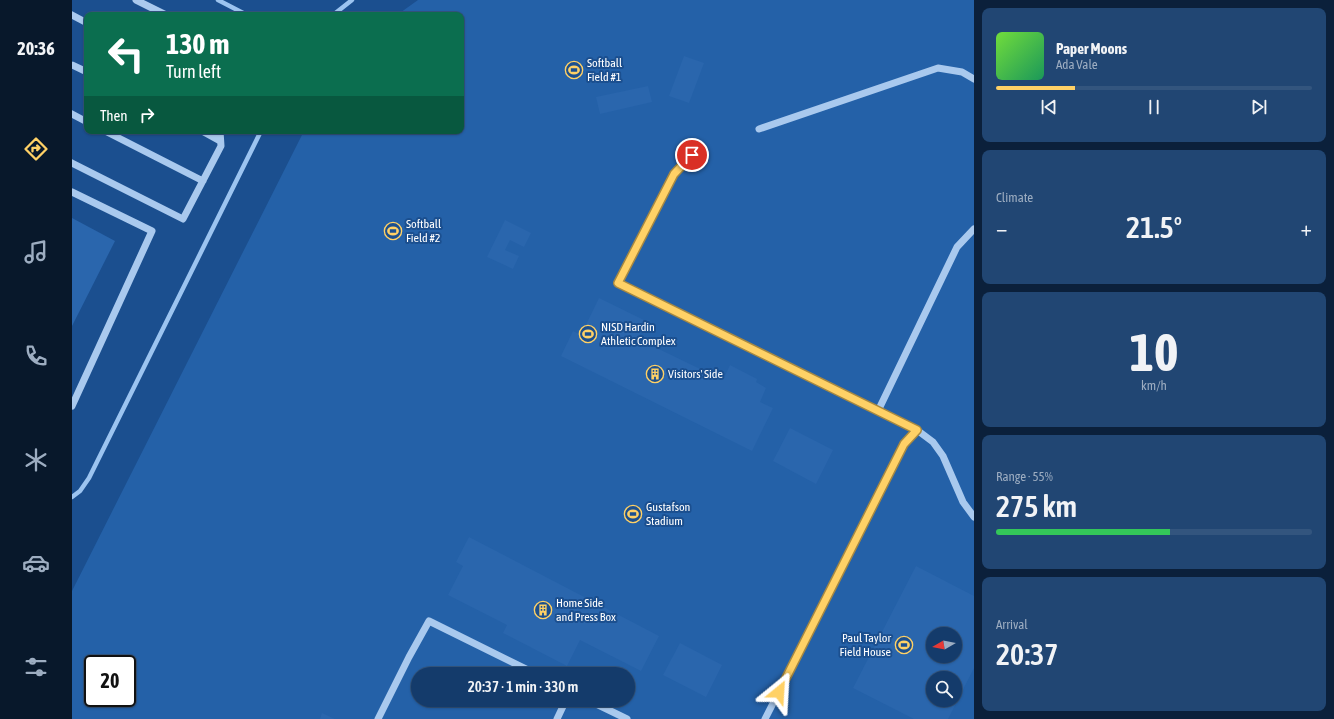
<!DOCTYPE html>
<meta charset="utf-8">
<style>
body{margin:0;font-family:"Asap Condensed",sans-serif;background:#214673;color:#f1f3f6;height:100vh;display:flex;flex-direction:column;font-size:15px;white-space:nowrap}
*{box-sizing:border-box;margin:0}
p{font-size:13px;color:#9dadc1}
.icon{flex:none;width:22px;height:22px;fill:none;stroke:currentColor;stroke-width:2;stroke-linecap:round;stroke-linejoin:round}
.map{position:relative;flex:1;overflow:hidden}
.panel{display:flex;flex-direction:column;gap:8px;padding:8px;background:#0b203b;width:360px}
.panel>*{flex:none}
.guide{position:absolute;left:12px;top:12px;width:380px;height:122px;border-radius:8px;box-shadow:0 1px 3px #0004,0 0 0 1px #33557e;background:#0b6e4f;color:#fff;overflow:hidden}
.needle{width:26px;rotate:261deg}
.controls{position:absolute;left:854px;top:627px;display:grid;gap:8px}
.controls a{display:grid;place-items:center;width:36px;height:36px;border-radius:50%;background:#143b6b;box-shadow:0 1px 3px #0004,0 0 0 1px #33557e;font-size:20px}
.speed{position:absolute;left:12px;top:655px;display:flex;gap:8px;font-size:20px;font-weight:700;text-align:center}
.speed>*{display:grid;place-content:center;width:52px;height:52px;border-radius:50%;background:#143b6b;box-shadow:0 1px 3px #0004,0 0 0 1px #33557e;line-height:1}
.speed .limit{border:2px solid #111;border-radius:6px;background:#fff;color:#111}
.pin{position:absolute;display:grid;place-items:center;width:34px;height:34px;color:#fff;margin:-17px;border:2px solid #fff;border-radius:50%;box-shadow:0 1px 4px #0007}
.me{position:absolute;width:44px;margin:-22px;rotate:27deg;stroke-linejoin:round;filter:drop-shadow(0 0 3px #0008)}
.turn{display:flex;align-items:center;gap:14px;height:84px;padding:0 16px;font-size:18px}
.turn .icon{width:52px;height:52px;stroke-width:2.5}
.turn b{display:block;font-size:28px;line-height:34px}
.then{display:flex;align-items:center;height:38px;padding:0 16px;background:#0003;gap:8px;font-size:15px}
.big{font-size:30px;font-weight:600;line-height:1.1}
.panel .card{flex:1;display:flex;flex-direction:column;justify-content:center;gap:6px;min-width:0;padding:0 14px;border-radius:8px;background:#214673}
.panel .dial{align-items:center;gap:0}
.dial b{font-size:52px;line-height:1}
.song{display:flex;align-items:center;gap:12px}
.cover{width:48px;height:48px;border-radius:6px;background:linear-gradient(135deg,hsl(100 70% 55%),hsl(150 70% 35%))}
.played{height:4px;border-radius:2px;background:linear-gradient(90deg,#ffd166 25%,#33557e 25%)}
.keys{display:flex;justify-content:space-around;direction:ltr}
.heat{display:flex;justify-content:space-between;align-items:center;font-size:22px;direction:ltr}
.charge{height:6px;border-radius:3px;background:linear-gradient(90deg,#34c759 55%,#33557e 0)}
.trip{position:absolute;left:339px;top:667px;width:224px;height:40px;border-radius:20px;background:#143b6b;box-shadow:0 1px 3px #0004,0 0 0 1px #33557e;font-weight:600;line-height:40px;text-align:center}
main{display:flex;flex:1;min-height:0}
.menu{display:flex;flex-direction:column;width:72px;justify-content:space-around;align-items:center;background:#08182b;color:#9dadc1}
.menu .icon{width:28px;height:28px}
.menu .active{color:#ffd166}
.menu b{font-size:18px;color:#f1f3f6}
.map>svg:first-child{display:block}
</style>
<main>
<nav class="menu">
<b>20:36</b>
<svg class="icon active" aria-label="directions" viewBox="0 0 24 24"><path d="M12 3l9 9-9 9-9-9zM9 14v-3h6M13 9l2 2-2 2"/></svg>
<svg class="icon" aria-label="music" viewBox="0 0 24 24"><path d="M9 18V5l10-2v13"/><circle cx="6" cy="18" r="3"/><circle cx="16" cy="16" r="3"/></svg>
<svg class="icon" aria-label="phone" viewBox="0 0 24 24"><path d="M5 4h4l2 5-3 2q2 4 5 5l2-3 5 2v4C11 20 4 13 5 4z"/></svg>
<svg class="icon" aria-label="climate" viewBox="0 0 24 24"><path d="M12 3v18M4 7l16 10M4 17L20 7"/></svg>
<svg class="icon" aria-label="car" viewBox="0 0 24 24"><path d="M5 17H2v-5l4-1 3-4h7l3 4 3 1v5h-3M9 17h6M6 11h13"/><circle cx="7" cy="17" r="2"/><circle cx="17" cy="17" r="2"/></svg>
<svg class="icon" aria-label="filters" viewBox="0 0 24 24"><path d="M4 7h16M4 17h16"/><circle cx="9" cy="7" r="2"/><circle cx="15" cy="17" r="2"/></svg>
</nav>
<div class="map">
<svg width="902" height="719" viewBox="0 0 902 719">
<rect width="100%" height="100%" fill="#1b4f8f"/>
<path fill="#2461a8" fill-rule="evenodd" d="M 346,0 L 902,0 L 902,719 L 0,719 L 0,591 L 232,131 L 389,131 L 389,15 L 325,15 ZM 861,634 L 883,634 L 883,656 L 861,656 ZM 21,664 L 55,664 L 55,698 L 21,698 ZM 346,674 L 556,674 L 556,700 L 346,700 ZM 861,678 L 883,678 L 883,700 L 861,700 Z"/>
<g fill="none" stroke-linecap="round" stroke-linejoin="round">
<path stroke="#9cc4f0" stroke-width="4.5" d="M 146,0 L 175,15
M 261,15 L 280,0
M 0,497 L 8,491 L 17,478 L 189,131"/>
</g>
<path fill="#2a66ad" fill-rule="evenodd" d="M 612,56 L 632,63 L 617,103 L 597,96 Z
M 576,86 L 580,102 L 528,114 L 524,97 Z
M 0,218 L 43,241 L 0,326 Z
M 433,220 L 459,233 L 452,247 L 438,240 L 433,250 L 447,256 L 441,269 L 415,257 Z
M 527,298 L 578,323 L 573,334 L 569,332 L 566,339 L 651,380 L 658,365 L 685,379 L 684,382 L 694,388 L 688,402 L 701,408 L 680,451 L 489,356 L 501,331 L 509,335 Z
M 718,428 L 761,450 L 744,484 L 701,461 Z
M 397,537 L 587,636 L 569,671 L 508,640 L 495,666 L 431,633 L 435,625 L 376,595 L 391,566 L 384,562 Z
M 844,566 L 902,596 L 902,668 L 876,719 L 842,719 L 781,688 ZM 861,634 L 883,634 L 883,656 L 861,656 ZM 861,678 L 883,678 L 883,700 L 861,700 Z
M 608,643 L 650,665 L 634,697 L 591,675 Z
M 250,713 L 263,719 L 248,719 Z"/>
<g fill="none" stroke-linecap="round" stroke-linejoin="round">
<path stroke="#a9c9ee" stroke-width="7" d="M 64,0 L 94,15
M 0,15 L 15,23
M 0,65 L 15,72
M 0,114 L 15,122
M 687,129 L 866,68 L 890,72 L 902,79
M 33,131 L 131,181
M 130,131 L 148,141
M 620,155 L 601,174 L 546,283 L 845,430 L 861,442 L 871,456 L 891,502 L 902,517
M 0,163 L 111,219 L 149,146 L 148,131
M 0,192 L 80,231 L 0,406
M 806,411 L 885,247 L 902,229
M 516,700 L 555,719
M 306,719 L 337,657 L 357,621 L 464,674
M 485,719 L 494,700
M 693,719 L 833,444 L 845,430"/>
</g>
<g fill="none" stroke-linecap="round" stroke-linejoin="round">
<defs>
<path id="route" d="M 620,155 L 602,174 L 546,283 L 845,430 L 832,444 L 707,692"/>
</defs>
<use href="#route" stroke="#a68842" stroke-width="10"/>
<use href="#route" stroke="#ffd166" stroke-width="7"/>
</g>
<defs>
<symbol id="stadium-ring" viewBox="-11 -11 22 22"><circle r="9.5" fill="#1b4f8f" stroke="#ffd166" stroke-width="1.5"/><path d="M0-5a6.5 5 0 1 0 0 10a6.5 5 0 1 0 0-10ZM-3.5-1.8h7v3.6h-7Z" fill="#ffd166"/></symbol>
<symbol id="building-ring" viewBox="-11 -11 22 22"><circle r="9.5" fill="#1b4f8f" stroke="#ffd166" stroke-width="1.5"/><path d="M-4-6H4V6H1V3H-1V6H-4ZM-2.5-4.3h1.7v1.8h-1.7ZM.8-4.3h1.7v1.8H.8ZM-2.5-1h1.7V.8h-1.7ZM.8-1h1.7V.8H.8Z" fill="#ffd166"/></symbol>
</defs>
<g fill-rule="evenodd">
<use href="#stadium-ring" x="492" y="60" width="20" height="20"/>
<use href="#stadium-ring" x="311" y="221" width="20" height="20"/>
<use href="#stadium-ring" x="506" y="324" width="20" height="20"/>
<use href="#building-ring" x="573" y="364" width="20" height="20"/>
<use href="#stadium-ring" x="551" y="504" width="20" height="20"/>
<use href="#building-ring" x="461" y="600" width="20" height="20"/>
<use href="#stadium-ring" x="822" y="635" width="20" height="20"/>
</g>
<g text-anchor="middle" dominant-baseline="central" stroke-width="4" stroke-linejoin="round" paint-order="stroke">
<g font-size="12" fill="#fff" stroke="#1b4f8f" text-anchor="start">
<text x="515" y="63">Softball<tspan x="515" dy="14">Field #1</tspan></text>
<text x="334" y="224">Softball<tspan x="334" dy="14">Field #2</tspan></text>
<text x="529" y="327">NISD Hardin<tspan x="529" dy="14">Athletic Complex</tspan></text>
<text x="596" y="374">Visitors' Side</text>
<text x="574" y="507">Gustafson<tspan x="574" dy="14">Stadium</tspan></text>
<text x="484" y="603">Home Side<tspan x="484" dy="14">and Press Box</tspan></text>
<text x="819" y="638" text-anchor="end">Paul Taylor<tspan x="819" dy="14">Field House</tspan></text>
</g>
</g>
</svg>
<div class="controls">
<a><svg class="needle" viewBox="-14 -14 28 28"><path d="M0-13l5 13h-10z" fill="#e53935"/><path d="M0 13l5-13h-10z" fill="#9dadc1"/></svg></a>
<a><svg class="icon" aria-label="search" viewBox="0 0 24 24"><circle cx="10" cy="10" r="6"/><path d="M15 15l6 6"/></svg></a>
</div>
<div class="speed"><div class="limit">20</div></div>
<div class="pin" style="left:620px;top:155px;background:#d93025"><svg class="icon" aria-label="arrive" viewBox="0 0 24 24"><path d="M6 21V4h12l-3 4 3 4H6"/></svg></div>
<svg class="me" style="left:707px;top:692px" viewBox="-20 -20 40 40"><path d="M0-17L14 15 0 8-14 15z" fill="#ffd166" stroke="#fff" stroke-width="4"/></svg>
<div class="trip">20:37 · 1 min · 330 m</div>
<div class="guide">
<div class="turn"><svg class="icon" aria-label="left" viewBox="0 0 24 24"><path d="M17 20v-9H6M10 6l-5 5 5 5"/></svg><div><b>130 m</b>Turn left</div></div>
<div class="then">Then<svg class="icon" aria-label="right" viewBox="0 0 24 24"><path d="M7 20v-9h11M14 6l5 5-5 5"/></svg></div>
</div>
</div>
<section class="panel">
<div class="card">
<div class="song"><i class="cover"></i><div><b>Paper Moons</b><p>Ada Vale</p></div></div>
<div class="played"></div>
<div class="keys"><svg class="icon" aria-label="previous" viewBox="0 0 24 24"><path d="M18 5L8 12l10 7zM5 5v14"/></svg><svg class="icon" aria-label="pause" viewBox="0 0 24 24"><path d="M8 5v14M16 5v14"/></svg><svg class="icon" aria-label="next" viewBox="0 0 24 24"><path d="M6 5l10 7-10 7zM19 5v14"/></svg></div>
</div>
<div class="card"><p>Climate</p>
<div class="heat"><a>−</a><b class="big">21.5°</b><a>+</a></div>
</div>
<div class="card dial"><b>10</b><p>km/h</p></div>
<div class="card"><p>Range · 55%</p><b class="big">275 km</b><div class="charge"></div></div>
<div class="card"><p>Arrival</p><b class="big">20:37</b></div>
</section>
</main>
